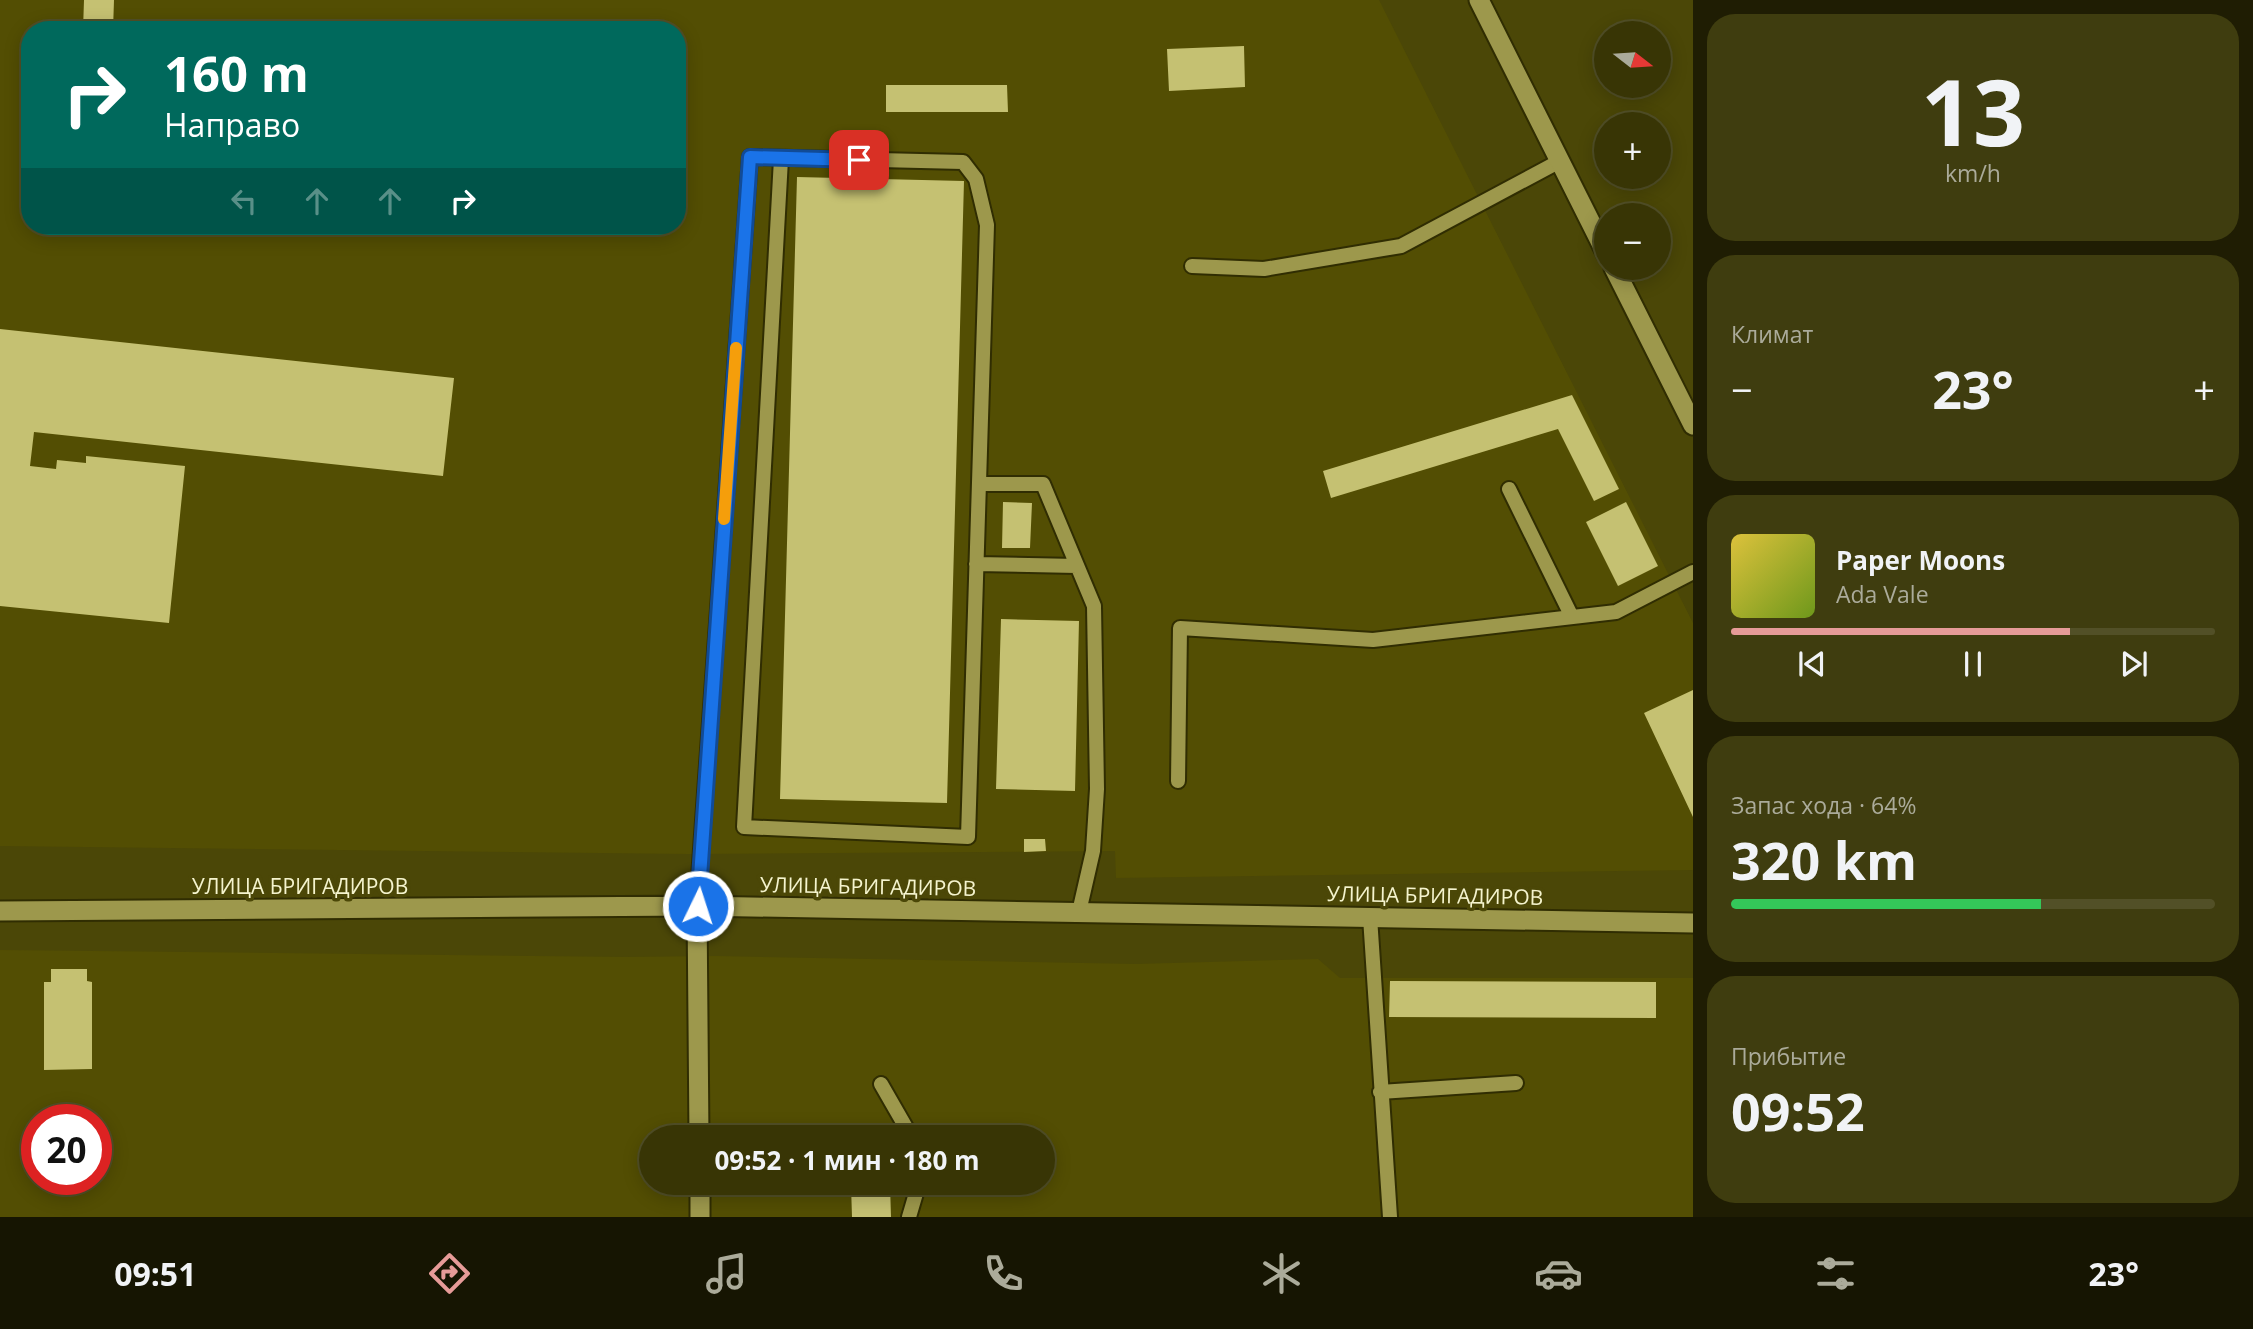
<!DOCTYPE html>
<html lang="ru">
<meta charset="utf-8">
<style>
body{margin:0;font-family:"Open Sans",sans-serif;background:#3f3d0f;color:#f1f3f6;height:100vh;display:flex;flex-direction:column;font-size:26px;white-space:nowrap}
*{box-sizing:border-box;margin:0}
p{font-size:23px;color:#abab9a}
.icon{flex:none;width:38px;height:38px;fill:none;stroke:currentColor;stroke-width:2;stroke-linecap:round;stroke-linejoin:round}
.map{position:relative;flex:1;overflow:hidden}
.sheet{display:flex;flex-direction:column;gap:14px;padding:14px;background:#1f1d03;width:560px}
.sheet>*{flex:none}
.top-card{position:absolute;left:21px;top:21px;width:665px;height:214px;border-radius:28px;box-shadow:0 4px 18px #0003,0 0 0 2px #525027;background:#00695c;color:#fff;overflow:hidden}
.needle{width:46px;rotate:107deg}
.controls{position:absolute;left:1594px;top:21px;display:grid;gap:14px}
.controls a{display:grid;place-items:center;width:77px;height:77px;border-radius:50%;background:#383505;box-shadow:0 4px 18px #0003,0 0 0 2px #525027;font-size:35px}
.speed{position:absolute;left:21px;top:1104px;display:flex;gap:14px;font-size:35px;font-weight:700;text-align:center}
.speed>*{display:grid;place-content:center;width:91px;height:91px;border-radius:50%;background:#383505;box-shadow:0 4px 18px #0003,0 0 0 2px #525027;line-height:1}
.speed .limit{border:10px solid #d22;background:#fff;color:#111}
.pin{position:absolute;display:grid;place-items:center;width:60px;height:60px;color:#fff;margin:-30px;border-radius:14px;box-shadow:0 4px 10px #0006}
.me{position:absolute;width:77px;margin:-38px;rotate:4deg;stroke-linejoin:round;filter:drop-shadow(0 0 5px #0008)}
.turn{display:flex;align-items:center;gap:24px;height:147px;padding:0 28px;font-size:32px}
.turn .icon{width:91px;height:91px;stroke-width:2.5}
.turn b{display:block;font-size:49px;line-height:60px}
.lanes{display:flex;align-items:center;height:66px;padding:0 28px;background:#0003;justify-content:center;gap:35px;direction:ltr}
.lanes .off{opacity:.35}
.big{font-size:52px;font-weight:700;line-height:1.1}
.sheet .card{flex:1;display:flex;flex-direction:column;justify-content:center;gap:10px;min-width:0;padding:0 24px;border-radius:28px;background:#3f3d0f}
.sheet .dial{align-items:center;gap:0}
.dial b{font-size:91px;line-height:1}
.song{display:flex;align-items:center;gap:21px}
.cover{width:84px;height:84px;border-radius:10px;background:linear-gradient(135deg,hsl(50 70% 55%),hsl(80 70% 35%))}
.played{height:7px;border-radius:4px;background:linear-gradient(90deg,#e69b98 70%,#525027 70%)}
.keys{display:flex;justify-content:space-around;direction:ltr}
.heat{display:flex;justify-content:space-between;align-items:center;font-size:38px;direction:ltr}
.charge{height:10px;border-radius:5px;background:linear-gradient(90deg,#34c759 64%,#525027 0)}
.trip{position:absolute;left:639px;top:1125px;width:416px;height:70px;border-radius:35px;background:#383505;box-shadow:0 4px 18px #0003,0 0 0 2px #525027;font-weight:700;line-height:70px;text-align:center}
.dock{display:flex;height:112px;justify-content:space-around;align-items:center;background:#161502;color:#abab9a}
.dock .icon{width:49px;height:49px}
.dock .on{color:#e69b98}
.dock b{font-size:32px;color:#f1f3f6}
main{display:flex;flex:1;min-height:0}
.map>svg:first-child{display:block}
</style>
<main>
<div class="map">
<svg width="1693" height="1217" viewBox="0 0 1693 1217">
<rect width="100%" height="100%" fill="#4b4707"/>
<path fill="#534e03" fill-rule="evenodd" d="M 0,0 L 1379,0 L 1693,623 L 1693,870 L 1116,878 L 1115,851 L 689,854 L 0,846 ZM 30,30 L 677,30 L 677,226 L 30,226 Z
M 0,950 L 627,957 L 715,956 L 1136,964 L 1318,959 L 1340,978 L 1693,978 L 1693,1217 L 0,1217 ZM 37,1120 L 96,1120 L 96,1180 L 37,1180 ZM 651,1138 L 1043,1138 L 1043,1183 L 651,1183 Z"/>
<path fill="#c5c172" d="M 84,0 L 114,0 L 113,30 L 83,30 Z
M 1244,46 L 1245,87 L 1169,91 L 1167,49 Z
M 886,85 L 1007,85 L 1008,112 L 886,112 Z
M 797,177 L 964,181 L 947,803 L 780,799 Z
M 0,329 L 454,378 L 443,476 L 34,432 L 30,466 L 56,469 L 57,460 L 86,463 L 86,456 L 185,466 L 169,623 L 0,606 Z
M 1572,395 L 1619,489 L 1594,501 L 1558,429 L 1331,498 L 1323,471 Z
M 1003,502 L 1032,503 L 1030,548 L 1002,548 Z
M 1626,502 L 1658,566 L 1618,586 L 1586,522 Z
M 1001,619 L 1079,621 L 1075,791 L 996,789 Z
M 1693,690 L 1693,817 L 1644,713 Z
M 1024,839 L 1045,839 L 1046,851 L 1024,852 Z
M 51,969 L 87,969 L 87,981 L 92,982 L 92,1069 L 44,1070 L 44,982 L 51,982 Z
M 1390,981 L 1656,982 L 1656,1018 L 1389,1017 Z
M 871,1184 L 890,1184 L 891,1217 L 852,1217 L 851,1185 Z"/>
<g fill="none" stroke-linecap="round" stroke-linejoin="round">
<defs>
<path id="service" d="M 1192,266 L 1264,269 L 1401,246 L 1560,161
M 979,484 L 1043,484 L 1094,606 L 1097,789 L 1093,851 L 1079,912
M 1509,489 L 1572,617
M 976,564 L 1077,566
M 1178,781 L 1180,628 L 1373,640 L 1616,612 L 1693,572
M 697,906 L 750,157 L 963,162 L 976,179 L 987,225 L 968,837 L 744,827 L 781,159
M 1370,917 L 1390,1217
M 881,1084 L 912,1138
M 1380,1092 L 1516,1083
M 909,1217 L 919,1183"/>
<path id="minor" d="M 1479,0 L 1606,253
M 1614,268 L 1693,425
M 697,906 L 699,1138
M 0,911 L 697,906 L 1693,923
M 700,1183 L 700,1217"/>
</defs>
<use href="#service" stroke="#302d02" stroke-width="18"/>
<use href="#minor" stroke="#302d02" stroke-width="23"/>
<use href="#service" stroke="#9d984c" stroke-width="14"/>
<use href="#minor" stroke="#9d984c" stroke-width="19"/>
</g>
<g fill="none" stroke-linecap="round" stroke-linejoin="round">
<defs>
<path id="route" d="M 698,906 L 750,157 L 859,160"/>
</defs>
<use href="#route" stroke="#114b97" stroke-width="18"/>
<use href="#route" stroke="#1a73e8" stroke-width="12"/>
<path stroke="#f59e0b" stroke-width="12" d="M 724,519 L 736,348"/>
</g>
<g text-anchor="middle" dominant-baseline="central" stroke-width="7" stroke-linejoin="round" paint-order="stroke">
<g font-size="21" fill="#f5f4ce" stroke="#4b4707">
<text x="300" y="886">УЛИЦА БРИГАДИРОВ</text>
<text transform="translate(868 886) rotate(1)">УЛИЦА БРИГАДИРОВ</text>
<text transform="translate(1435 895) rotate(1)">УЛИЦА БРИГАДИРОВ</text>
</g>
</g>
</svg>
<div class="controls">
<a><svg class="needle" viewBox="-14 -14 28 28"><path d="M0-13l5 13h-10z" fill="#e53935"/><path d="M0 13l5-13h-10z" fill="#abab9a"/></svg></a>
<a>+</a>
<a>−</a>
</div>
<div class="speed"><div class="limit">20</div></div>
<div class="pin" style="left:859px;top:160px;background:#d93025"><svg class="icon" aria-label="arrive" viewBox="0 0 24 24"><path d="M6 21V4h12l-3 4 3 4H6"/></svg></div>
<svg class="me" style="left:698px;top:906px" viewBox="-20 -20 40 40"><circle r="17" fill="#1a73e8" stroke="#fff" stroke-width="3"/><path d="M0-11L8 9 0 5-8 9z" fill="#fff"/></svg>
<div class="trip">09:52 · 1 мин · 180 m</div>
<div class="top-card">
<div class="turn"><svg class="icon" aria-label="right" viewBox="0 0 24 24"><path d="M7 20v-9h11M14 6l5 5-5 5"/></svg><div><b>160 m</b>Направо</div></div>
<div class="lanes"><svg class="icon off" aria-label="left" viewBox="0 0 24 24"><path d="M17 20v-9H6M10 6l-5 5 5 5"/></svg><svg class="icon off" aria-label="ahead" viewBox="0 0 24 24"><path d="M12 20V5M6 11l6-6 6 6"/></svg><svg class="icon off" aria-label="ahead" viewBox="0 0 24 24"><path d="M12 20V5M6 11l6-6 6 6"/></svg><svg class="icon" aria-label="right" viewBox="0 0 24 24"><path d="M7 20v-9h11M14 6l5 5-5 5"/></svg></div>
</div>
</div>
<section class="sheet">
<div class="card dial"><b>13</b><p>km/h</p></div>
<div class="card"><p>Климат</p>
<div class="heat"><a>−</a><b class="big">23°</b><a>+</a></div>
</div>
<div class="card">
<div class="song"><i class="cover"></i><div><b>Paper Moons</b><p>Ada Vale</p></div></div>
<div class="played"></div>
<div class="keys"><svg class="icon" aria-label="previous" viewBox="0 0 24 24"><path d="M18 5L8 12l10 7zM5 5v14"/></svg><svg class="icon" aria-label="pause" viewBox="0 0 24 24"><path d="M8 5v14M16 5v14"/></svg><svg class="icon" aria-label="next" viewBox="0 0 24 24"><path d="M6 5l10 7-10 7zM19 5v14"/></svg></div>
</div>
<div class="card"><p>Запас хода · 64%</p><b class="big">320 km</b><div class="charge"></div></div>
<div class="card"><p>Прибытие</p><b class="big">09:52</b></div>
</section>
</main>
<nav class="dock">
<b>09:51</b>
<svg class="icon on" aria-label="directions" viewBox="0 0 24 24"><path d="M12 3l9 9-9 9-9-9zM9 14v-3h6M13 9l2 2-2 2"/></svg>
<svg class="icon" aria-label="music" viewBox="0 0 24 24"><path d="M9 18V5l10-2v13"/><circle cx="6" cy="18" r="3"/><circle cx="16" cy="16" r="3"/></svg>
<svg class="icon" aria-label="phone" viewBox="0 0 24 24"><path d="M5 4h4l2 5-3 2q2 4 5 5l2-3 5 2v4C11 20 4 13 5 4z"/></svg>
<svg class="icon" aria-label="climate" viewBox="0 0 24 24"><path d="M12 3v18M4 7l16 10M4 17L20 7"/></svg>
<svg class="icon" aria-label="car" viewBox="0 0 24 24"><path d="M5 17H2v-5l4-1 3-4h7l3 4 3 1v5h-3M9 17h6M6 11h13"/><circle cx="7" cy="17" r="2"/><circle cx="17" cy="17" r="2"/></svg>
<svg class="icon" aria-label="filters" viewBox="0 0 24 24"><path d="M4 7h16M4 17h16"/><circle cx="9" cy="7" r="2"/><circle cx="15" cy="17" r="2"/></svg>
<b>23°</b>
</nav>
